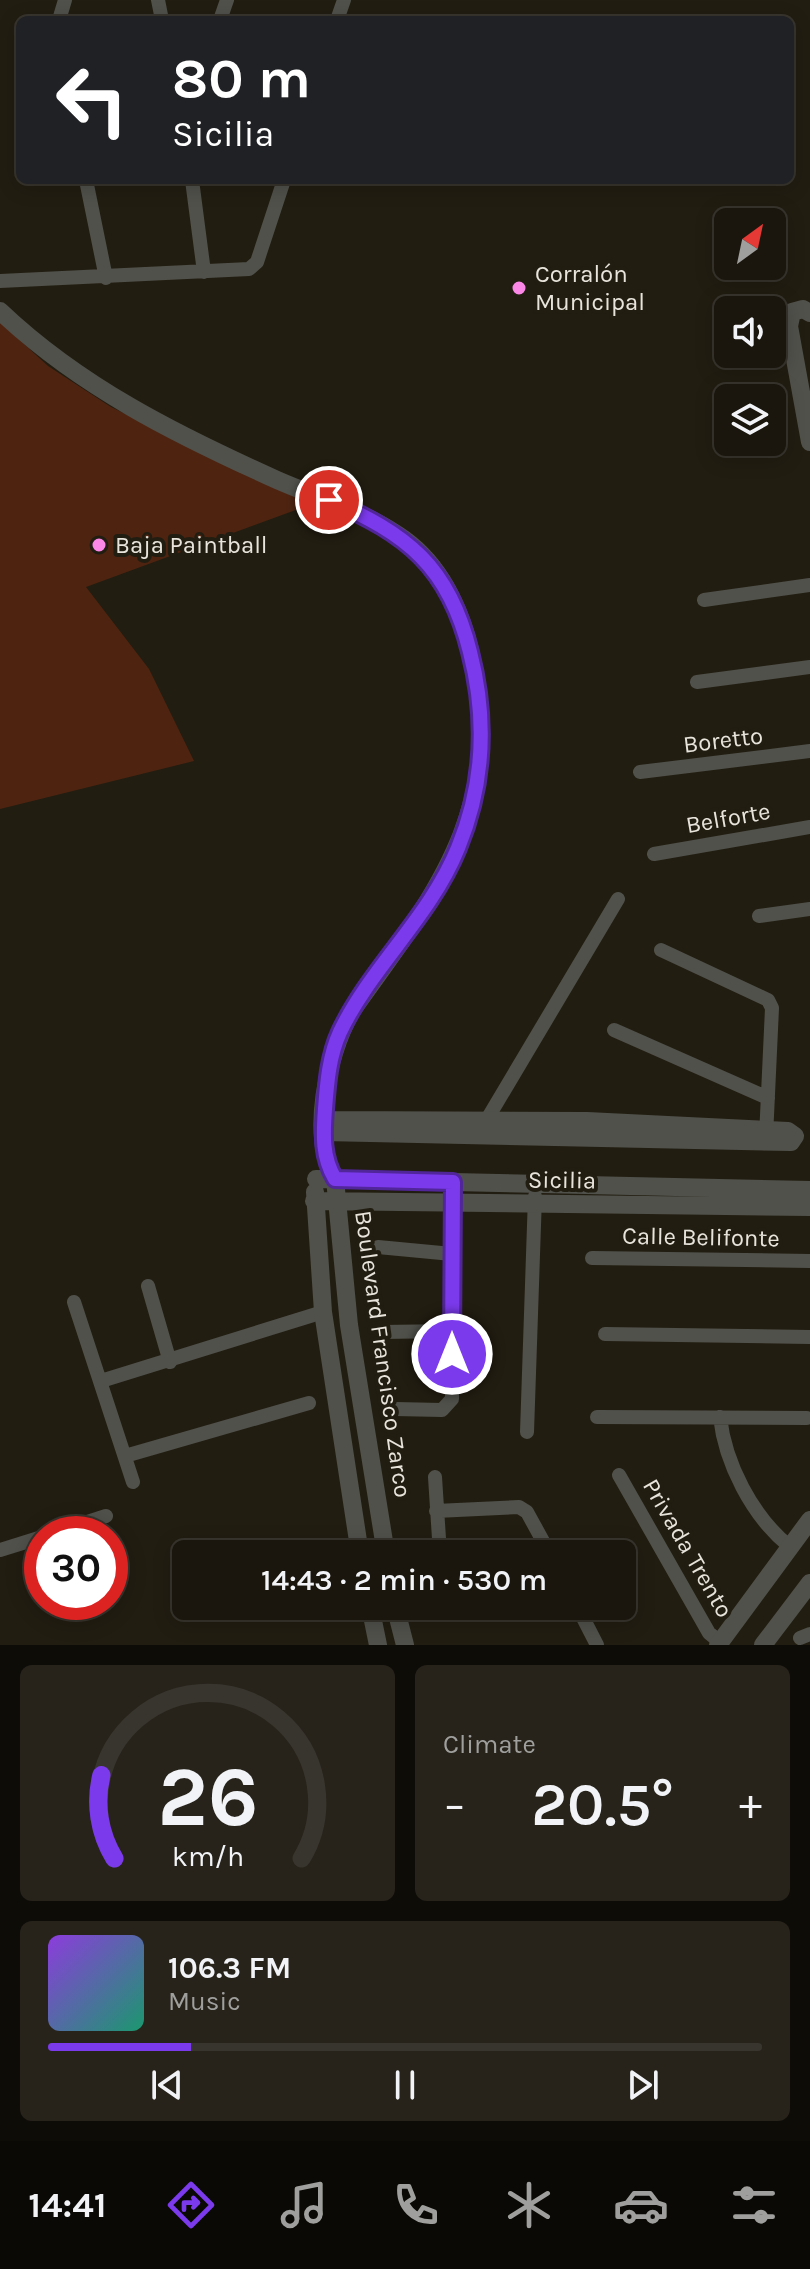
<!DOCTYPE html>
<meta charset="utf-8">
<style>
body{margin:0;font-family:Karla,sans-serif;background:#27231b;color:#f1f3f6;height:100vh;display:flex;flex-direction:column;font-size:30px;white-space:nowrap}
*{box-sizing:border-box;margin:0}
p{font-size:26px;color:#9f9f9d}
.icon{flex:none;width:44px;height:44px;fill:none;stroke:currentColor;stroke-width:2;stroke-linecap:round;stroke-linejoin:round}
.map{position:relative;height:1645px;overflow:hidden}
.details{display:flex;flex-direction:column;gap:20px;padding:20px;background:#0e0c07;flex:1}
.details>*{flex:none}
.banner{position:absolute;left:16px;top:16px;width:778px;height:168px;border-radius:12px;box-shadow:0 4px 20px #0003,0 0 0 2px #38352e;background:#202124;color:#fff;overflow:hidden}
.needle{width:52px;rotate:33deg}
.fabs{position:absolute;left:714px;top:208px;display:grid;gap:16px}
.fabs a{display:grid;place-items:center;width:72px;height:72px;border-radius:12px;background:#1a160d;box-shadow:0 4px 20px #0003,0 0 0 2px #38352e;font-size:40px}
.speed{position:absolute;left:24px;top:1516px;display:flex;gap:16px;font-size:40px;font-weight:700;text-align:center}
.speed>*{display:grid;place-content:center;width:104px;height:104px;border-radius:50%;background:#1a160d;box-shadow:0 4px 20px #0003,0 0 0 2px #38352e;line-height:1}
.speed .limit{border:12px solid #d22;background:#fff;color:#111}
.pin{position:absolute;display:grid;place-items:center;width:68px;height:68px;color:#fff;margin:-34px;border:4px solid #fff;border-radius:50%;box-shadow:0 2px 8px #0007}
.me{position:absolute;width:88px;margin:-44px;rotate:0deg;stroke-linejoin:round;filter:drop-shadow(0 0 6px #0008)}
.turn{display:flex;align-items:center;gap:28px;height:168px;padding:0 24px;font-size:36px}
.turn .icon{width:104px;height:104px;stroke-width:2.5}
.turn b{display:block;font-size:56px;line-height:68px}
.big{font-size:60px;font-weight:600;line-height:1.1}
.details .tile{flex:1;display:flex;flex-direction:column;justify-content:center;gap:12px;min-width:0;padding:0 28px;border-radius:12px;background:#27231b}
.details .dial{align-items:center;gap:0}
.dial svg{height:208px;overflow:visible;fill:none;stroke:#38352e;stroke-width:7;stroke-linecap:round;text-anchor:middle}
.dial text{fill:#f1f3f6;stroke:none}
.song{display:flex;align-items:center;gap:24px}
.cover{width:96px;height:96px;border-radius:12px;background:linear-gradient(135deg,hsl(270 70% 55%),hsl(160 70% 35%))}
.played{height:8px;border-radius:4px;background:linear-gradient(90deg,#7c3aed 20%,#38352e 20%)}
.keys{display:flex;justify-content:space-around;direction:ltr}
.heat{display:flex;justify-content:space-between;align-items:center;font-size:44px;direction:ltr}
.details .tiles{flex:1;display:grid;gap:20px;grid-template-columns:1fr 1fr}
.tile:last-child{grid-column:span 2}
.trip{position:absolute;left:172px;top:1540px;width:464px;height:80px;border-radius:12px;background:#1a160d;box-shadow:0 4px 20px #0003,0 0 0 2px #38352e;font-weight:600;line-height:80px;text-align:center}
.dock{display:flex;height:128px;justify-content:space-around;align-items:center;background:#0a0905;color:#9f9f9d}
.dock .icon{width:56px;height:56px}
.dock .on{color:#7c3aed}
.dock b{font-size:36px;color:#f1f3f6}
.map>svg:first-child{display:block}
</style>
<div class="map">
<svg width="810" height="1645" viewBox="0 0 810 1645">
<rect width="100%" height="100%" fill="#221d11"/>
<path fill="#4e2411" d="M 0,322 L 48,366 L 111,407 L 312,504 L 86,587 L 149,669 L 194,761 L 0,809 Z"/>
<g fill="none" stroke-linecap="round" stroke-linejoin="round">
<path stroke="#50514b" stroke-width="14" d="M 158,0 L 162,20
M 59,20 L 65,0
M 220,20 L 227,0
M 337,20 L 344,0
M 86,180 L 106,278
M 192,180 L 204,272
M 0,281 L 249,269 L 257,262 L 284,180
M 704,600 L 810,585
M 697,682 L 810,667
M 640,772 L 810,751
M 654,854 L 810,827
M 759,916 L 810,909
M 661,950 L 768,1000 L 772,1008 L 766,1137
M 614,1030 L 768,1098
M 483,1126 L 618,899
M 378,1247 L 452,1254
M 592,1258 L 810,1261
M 148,1286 L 170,1362
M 74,1302 L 133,1482
M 382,1332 L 451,1331
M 605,1334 L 810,1337
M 101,1381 L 323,1312
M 395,1409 L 442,1410 L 452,1399 L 453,1194
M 597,1417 L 807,1418
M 720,1417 C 725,1463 752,1516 789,1546
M 527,1432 L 535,1196
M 125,1456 L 309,1403
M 619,1475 L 709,1633 L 720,1642
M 435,1477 L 440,1554
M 436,1511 L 519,1507 L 527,1512 L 550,1554
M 50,1534 L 106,1516
M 0,1550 L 42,1537
M 577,1606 L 597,1645
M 800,1638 L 810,1634"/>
<path stroke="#50514b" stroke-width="18" d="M 0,311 C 80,387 177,435 277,480 C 318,498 360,510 398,535 C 438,561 459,605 470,650 C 509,807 437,892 351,1012 C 328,1055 309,1135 335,1179 L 349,1325 L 386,1554
M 810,313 L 803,309 L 792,312 L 789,326 L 810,442
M 324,1132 L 791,1142 L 795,1136 L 788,1131 L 587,1121 L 324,1120
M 316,1179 L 810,1190
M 315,1192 L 323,1312 L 360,1554
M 314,1201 L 810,1207
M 370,1606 L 378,1645
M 395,1606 L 405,1645
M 718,1645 L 810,1520
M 763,1645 L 810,1583"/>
</g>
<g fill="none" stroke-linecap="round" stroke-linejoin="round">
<defs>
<path id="route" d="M 329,500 C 407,534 449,566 470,652 C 487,718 484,785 458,848 C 430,917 371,967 340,1032 C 329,1056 327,1083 325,1109 C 323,1135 322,1157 335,1179 L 453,1182 L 452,1354"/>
</defs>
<use href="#route" stroke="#51269a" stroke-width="20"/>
<use href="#route" stroke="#7c3aed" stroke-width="14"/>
</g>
<g fill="#fb87e6" stroke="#221d11" stroke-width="3">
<circle cx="519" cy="288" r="8"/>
<circle cx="99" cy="545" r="8"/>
</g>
<g text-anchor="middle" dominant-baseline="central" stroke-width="8" stroke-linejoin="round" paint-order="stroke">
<g font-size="24" fill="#e8e4dc" stroke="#221d11" text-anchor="start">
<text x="535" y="274">Corralón<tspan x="535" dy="28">Municipal</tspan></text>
<text x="115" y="545">Baja Paintball</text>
</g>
<g font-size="24" fill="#e8e4dc" stroke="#221d11">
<text transform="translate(723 740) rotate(-7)">Boretto</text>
<text transform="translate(728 818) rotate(-10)">Belforte</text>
<text transform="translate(562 1180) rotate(1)">Sicilia</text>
<text transform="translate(701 1237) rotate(1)">Calle Belifonte</text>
<text transform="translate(383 1354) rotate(82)">Boulevard Francisco Zarco</text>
<text transform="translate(688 1548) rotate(60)">Privada Trento</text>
</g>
</g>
</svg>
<div class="fabs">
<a><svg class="needle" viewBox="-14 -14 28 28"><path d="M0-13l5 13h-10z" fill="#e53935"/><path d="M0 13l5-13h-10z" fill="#9f9f9d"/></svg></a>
<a><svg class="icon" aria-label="sound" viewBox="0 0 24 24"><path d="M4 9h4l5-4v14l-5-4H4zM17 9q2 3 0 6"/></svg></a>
<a><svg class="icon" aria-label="layers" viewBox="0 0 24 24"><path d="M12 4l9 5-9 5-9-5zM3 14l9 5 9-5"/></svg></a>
</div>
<div class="speed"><div class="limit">30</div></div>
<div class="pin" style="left:329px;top:500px;background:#d93025"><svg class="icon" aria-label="arrive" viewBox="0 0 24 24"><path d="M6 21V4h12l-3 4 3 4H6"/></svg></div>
<svg class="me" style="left:452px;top:1354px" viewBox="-20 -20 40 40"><circle r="17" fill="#7c3aed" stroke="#fff" stroke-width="3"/><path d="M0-11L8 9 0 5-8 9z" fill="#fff"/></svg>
<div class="trip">14:43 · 2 min · 530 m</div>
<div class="banner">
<div class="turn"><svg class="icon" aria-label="left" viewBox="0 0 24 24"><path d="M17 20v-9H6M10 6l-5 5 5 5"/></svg><div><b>80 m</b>Sicilia</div></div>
</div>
</div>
<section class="details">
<div class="tiles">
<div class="tile dial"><svg viewBox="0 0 100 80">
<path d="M14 69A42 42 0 1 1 86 69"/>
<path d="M14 69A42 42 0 0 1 9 37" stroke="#7c3aed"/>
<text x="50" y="56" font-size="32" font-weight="700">26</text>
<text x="50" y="72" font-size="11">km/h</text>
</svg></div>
<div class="tile"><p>Climate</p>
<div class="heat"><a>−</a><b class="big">20.5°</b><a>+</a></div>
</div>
<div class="tile">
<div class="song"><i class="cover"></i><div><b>106.3 FM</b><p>Music</p></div></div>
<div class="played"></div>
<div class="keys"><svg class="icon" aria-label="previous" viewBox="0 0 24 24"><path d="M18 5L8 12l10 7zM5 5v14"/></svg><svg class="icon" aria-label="pause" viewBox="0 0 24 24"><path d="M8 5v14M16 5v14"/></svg><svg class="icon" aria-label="next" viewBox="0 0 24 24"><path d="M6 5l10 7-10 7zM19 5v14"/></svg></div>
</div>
</div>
</section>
<nav class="dock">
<b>14:41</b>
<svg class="icon on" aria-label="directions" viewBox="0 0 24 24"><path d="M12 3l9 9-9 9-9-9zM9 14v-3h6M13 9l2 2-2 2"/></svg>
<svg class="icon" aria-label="music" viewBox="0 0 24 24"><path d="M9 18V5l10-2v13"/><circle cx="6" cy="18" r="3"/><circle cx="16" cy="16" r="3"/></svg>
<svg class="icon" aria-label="phone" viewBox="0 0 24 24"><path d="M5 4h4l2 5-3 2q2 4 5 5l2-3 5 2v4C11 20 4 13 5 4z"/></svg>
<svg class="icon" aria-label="climate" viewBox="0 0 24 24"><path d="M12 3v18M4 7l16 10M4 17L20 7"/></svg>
<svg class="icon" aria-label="car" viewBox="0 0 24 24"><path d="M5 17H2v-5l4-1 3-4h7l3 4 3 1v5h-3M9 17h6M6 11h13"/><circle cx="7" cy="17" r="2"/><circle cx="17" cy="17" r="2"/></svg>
<svg class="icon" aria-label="filters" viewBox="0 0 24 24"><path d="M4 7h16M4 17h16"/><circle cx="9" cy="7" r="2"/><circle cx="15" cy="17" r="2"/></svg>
</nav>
